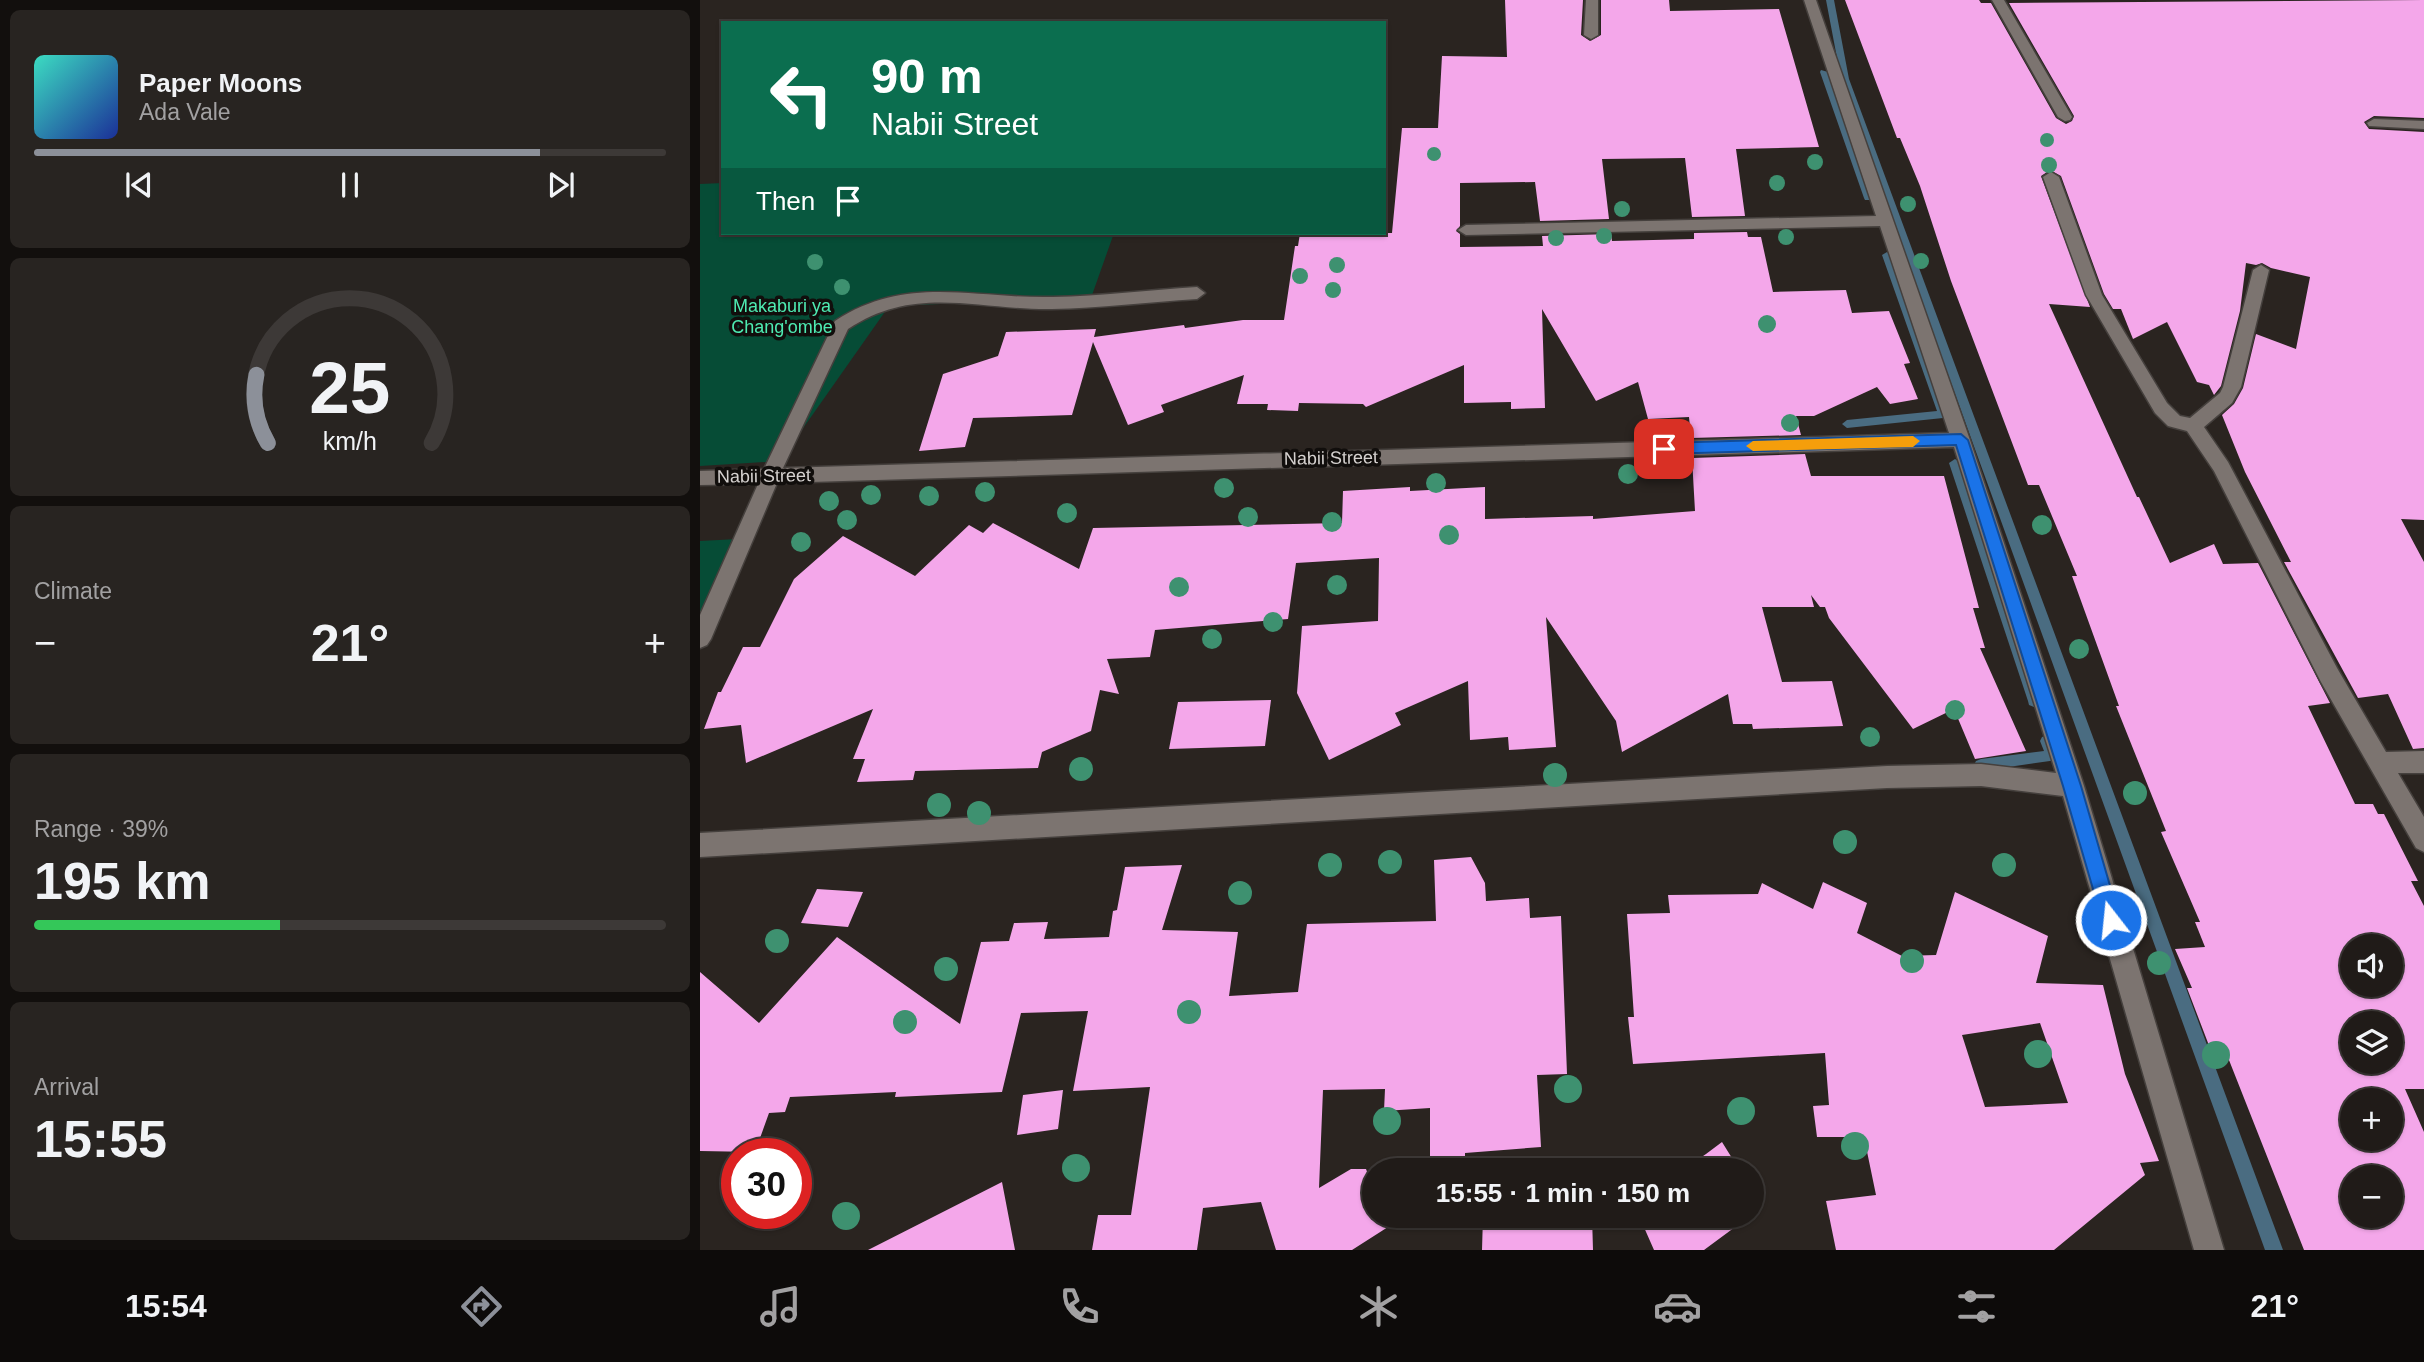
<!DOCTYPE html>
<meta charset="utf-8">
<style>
body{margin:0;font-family:Helvetica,sans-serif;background:#282421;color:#f1f3f6;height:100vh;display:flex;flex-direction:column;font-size:26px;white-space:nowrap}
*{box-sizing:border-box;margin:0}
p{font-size:23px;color:#a2a1a2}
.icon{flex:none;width:38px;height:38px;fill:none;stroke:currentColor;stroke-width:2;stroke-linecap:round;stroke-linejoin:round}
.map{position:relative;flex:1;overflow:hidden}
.drawer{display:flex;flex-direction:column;gap:10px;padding:10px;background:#120f0d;width:700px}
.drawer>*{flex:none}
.guide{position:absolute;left:21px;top:21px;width:665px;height:214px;border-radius:0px;box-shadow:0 2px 5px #0004,0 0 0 2px #3d3937;background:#0b6e4f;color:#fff;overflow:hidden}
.tools{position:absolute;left:1640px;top:934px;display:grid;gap:14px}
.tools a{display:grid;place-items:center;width:63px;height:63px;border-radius:50%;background:#201b18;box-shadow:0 2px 5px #0004,0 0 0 2px #3d3937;font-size:35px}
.speed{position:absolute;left:21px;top:1138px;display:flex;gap:14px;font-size:35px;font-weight:700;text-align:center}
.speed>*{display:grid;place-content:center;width:91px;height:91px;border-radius:50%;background:#201b18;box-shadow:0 2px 5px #0004,0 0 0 2px #3d3937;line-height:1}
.speed .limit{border:10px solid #d22;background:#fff;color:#111}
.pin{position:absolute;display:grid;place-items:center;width:60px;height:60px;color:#fff;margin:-30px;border-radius:14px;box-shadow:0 4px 10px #0006}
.me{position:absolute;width:77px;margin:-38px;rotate:344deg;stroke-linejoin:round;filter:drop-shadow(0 0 5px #0008)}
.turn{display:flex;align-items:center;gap:24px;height:147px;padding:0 35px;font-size:32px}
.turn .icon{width:91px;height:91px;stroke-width:2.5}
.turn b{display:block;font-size:49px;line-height:60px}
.then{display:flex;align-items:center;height:66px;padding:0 35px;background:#0003;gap:14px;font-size:26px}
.big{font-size:52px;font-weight:700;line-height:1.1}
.drawer .card{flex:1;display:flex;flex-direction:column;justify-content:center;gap:10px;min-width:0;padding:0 24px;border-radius:10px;background:#282421}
.drawer .dial{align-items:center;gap:0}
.dial svg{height:182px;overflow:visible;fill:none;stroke:#3d3937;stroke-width:7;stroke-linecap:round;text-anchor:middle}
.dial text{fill:#f1f3f6;stroke:none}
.song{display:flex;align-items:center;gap:21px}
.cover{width:84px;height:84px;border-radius:10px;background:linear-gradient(135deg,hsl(170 70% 55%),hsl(230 70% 35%))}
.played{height:7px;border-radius:4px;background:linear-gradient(90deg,#8c9099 80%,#3d3937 80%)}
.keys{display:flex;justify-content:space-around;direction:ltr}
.heat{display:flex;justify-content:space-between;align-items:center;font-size:38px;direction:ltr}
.charge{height:10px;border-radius:5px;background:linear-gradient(90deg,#34c759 39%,#3d3937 0)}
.trip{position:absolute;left:662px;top:1158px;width:402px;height:70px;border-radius:35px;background:#201b18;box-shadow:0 2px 5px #0004,0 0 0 2px #3d3937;font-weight:700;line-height:70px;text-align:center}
.dock{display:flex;height:112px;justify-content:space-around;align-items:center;background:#0d0b0a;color:#a2a1a2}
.dock .icon{width:49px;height:49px}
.dock .selected{color:#8c9099}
.dock b{font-size:32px;color:#f1f3f6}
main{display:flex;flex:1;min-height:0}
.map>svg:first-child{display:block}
</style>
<main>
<section class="drawer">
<div class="card">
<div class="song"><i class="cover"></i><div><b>Paper Moons</b><p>Ada Vale</p></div></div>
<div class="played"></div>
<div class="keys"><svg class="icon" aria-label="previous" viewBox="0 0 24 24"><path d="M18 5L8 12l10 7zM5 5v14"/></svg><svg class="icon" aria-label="pause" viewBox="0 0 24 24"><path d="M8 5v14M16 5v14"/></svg><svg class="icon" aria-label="next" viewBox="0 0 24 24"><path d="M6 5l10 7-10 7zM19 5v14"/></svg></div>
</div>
<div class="card dial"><svg viewBox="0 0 100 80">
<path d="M14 69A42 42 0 1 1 86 69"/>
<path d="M14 69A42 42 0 0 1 9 39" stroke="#8c9099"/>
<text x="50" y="56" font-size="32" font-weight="700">25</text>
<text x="50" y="72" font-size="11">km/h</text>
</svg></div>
<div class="card"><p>Climate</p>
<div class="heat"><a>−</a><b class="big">21°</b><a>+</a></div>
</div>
<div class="card"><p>Range · 39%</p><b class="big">195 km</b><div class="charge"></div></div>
<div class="card"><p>Arrival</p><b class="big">15:55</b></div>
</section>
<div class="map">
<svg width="1724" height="1250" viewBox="0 0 1724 1250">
<rect width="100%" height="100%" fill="#2a2420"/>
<path fill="#064c36" d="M 23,183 L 23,233 L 414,233 L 391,298 L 189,306 L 80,461 L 0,466 L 0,184 Z
M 38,539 L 0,631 L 0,541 Z"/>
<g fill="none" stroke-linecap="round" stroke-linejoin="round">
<path fill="#4a6c81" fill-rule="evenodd" d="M 1126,0 L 1134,0 L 1149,79 L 1583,1250 L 1565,1250 L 1141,79 Z
M 1121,70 L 1128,72 L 1172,198 L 1171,200 L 1165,200 L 1164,198 L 1120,72 Z
M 1187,252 L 1192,255 L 1248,414 L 1243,418 L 1147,428 L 1142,424 L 1147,420 L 1237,411 L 1182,255 Z
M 1255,459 L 1261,463 L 1340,701 L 1339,705 L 1334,707 L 1329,705 L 1328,701 L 1249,463 Z
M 1347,735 L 1352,737 L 1359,756 L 1357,760 L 1281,771 L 1276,769 L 1274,765 L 1276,761 L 1281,759 L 1344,751 L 1340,741 L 1342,737 Z"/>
</g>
<path fill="#f4a7ea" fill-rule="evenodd" d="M 805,0 L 883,0 L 881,35 L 890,41 L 901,35 L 901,0 L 969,0 L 970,11 L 1079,9 L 1119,147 L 1036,149 L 1045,216 L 992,217 L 985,158 L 902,159 L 909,219 L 840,221 L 835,182 L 760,183 L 760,226 L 756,231 L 760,234 L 760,247 L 843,246 L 842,236 L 911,234 L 912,241 L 994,239 L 994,233 L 1047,232 L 1048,237 L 1061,237 L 1073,292 L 1146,290 L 1152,313 L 1189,311 L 1210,363 L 1204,364 L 1218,399 L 1190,404 L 1177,387 L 1114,416 L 1096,416 L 1101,435 L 991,438 L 989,417 L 948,419 L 938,382 L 896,401 L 842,309 L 845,408 L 811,409 L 811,402 L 764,403 L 764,365 L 666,407 L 663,404 L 599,403 L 598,411 L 567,410 L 568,404 L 537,404 L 544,375 L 461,405 L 464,412 L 428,425 L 393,342 L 372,415 L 273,418 L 265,447 L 219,451 L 243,374 L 298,356 L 306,332 L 396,329 L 394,337 L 484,325 L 485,328 L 543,320 L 584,320 L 595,246 L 598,246 L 600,233 L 692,233 L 702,128 L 738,128 L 742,56 L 807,57 Z
M 1145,0 L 1279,0 L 1281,3 L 1291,3 L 1356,118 L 1366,124 L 1372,121 L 1374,116 L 1309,3 L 1724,0 L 1724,118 L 1674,116 L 1664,122 L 1669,129 L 1724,132 L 1724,520 L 1701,519 L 1724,562 L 1724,748 L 1713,749 L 1688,694 L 1658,698 L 1584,562 L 1591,562 L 1545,472 L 1522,415 L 1534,404 L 1543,388 L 1556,334 L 1596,349 L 1610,277 L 1571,268 L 1562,263 L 1556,265 L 1546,263 L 1540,311 L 1521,386 L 1514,395 L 1509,385 L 1497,382 L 1467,322 L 1433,339 L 1421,309 L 1413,309 L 1404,294 L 1361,176 L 1350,170 L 1341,176 L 1390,307 L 1349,304 L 1437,497 L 1439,497 L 1470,563 L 1514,544 L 1523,564 L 1558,563 L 1630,703 L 1608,706 L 1655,804 L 1673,804 L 1678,814 L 1684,814 L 1718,881 L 1711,881 L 1724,906 L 1724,1089 L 1705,1089 L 1724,1132 L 1724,1250 L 1604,1250 L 1527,1055 L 1513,1056 L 1487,988 L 1492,988 L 1475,949 L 1505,947 L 1495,922 L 1500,922 L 1461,832 L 1466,831 L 1416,706 L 1419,706 L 1372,576 L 1377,576 L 1339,485 L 1328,485 L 1251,281 L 1220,186 L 1200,138 L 1197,138 ZM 1652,947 L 1690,947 L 1690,985 L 1652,985 ZM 1652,1024 L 1690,1024 L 1690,1062 L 1652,1062 ZM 1652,1101 L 1690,1101 L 1690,1139 L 1652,1139 ZM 1652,1178 L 1690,1178 L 1690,1216 L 1652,1216 Z
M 1105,454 L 1111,476 L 1244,476 L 1279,608 L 1273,608 L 1285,648 L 1280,648 L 1326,751 L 1275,759 L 1254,709 L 1213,729 L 1129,618 L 1125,607 L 1120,607 L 1111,595 L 1114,607 L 1062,607 L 1082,682 L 1132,681 L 1143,726 L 1053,729 L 1052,724 L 1033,724 L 1028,694 L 922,752 L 916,721 L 846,617 L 856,747 L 809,750 L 808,737 L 770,740 L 768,681 L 695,713 L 701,725 L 629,760 L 597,693 L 602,626 L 678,621 L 679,558 L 596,563 L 588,619 L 455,630 L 450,657 L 407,659 L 419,694 L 400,690 L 391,731 L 342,752 L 338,768 L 215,771 L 213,780 L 157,782 L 165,759 L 153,759 L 173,709 L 46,763 L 41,725 L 4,729 L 18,692 L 21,692 L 43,647 L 60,647 L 94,579 L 143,536 L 215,576 L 269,525 L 283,533 L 293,523 L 379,569 L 393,528 L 642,523 L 643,491 L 710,487 L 710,491 L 785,487 L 785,519 L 893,516 L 893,519 L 995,511 L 992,458 Z
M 571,700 L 565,746 L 469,749 L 478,702 Z
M 771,857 L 785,883 L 786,901 L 829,898 L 830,918 L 861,916 L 867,1074 L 837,1075 L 841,1147 L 765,1153 L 765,1171 L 730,1171 L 730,1108 L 684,1111 L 685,1089 L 623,1090 L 619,1188 L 651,1169 L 666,1169 L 674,1190 L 674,1216 L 684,1216 L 688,1227 L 652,1250 L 576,1250 L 561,1202 L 503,1208 L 497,1250 L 392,1250 L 398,1215 L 431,1215 L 450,1087 L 373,1091 L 388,1011 L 321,1013 L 302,1092 L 195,1097 L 196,1092 L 90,1097 L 85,1112 L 69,1113 L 55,1152 L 0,1151 L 0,972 L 59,1023 L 137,937 L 260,1024 L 281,942 L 309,941 L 314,923 L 348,922 L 344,939 L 409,937 L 413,911 L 417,910 L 425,867 L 482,865 L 462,930 L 538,932 L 529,996 L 598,992 L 607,924 L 736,921 L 734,860 Z
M 1123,882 L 1167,903 L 1157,933 L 1202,956 L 1236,955 L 1255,892 L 1348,936 L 1336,983 L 1403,985 L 1425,1074 L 1459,1161 L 1440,1163 L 1445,1175 L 1354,1250 L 1136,1250 L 1126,1201 L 1176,1195 L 1164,1137 L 1117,1137 L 1113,1106 L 1129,1105 L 1125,1053 L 933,1064 L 928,1017 L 934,1017 L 927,914 L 970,913 L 968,895 L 1058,894 L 1062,883 L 1113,909 ZM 1340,1023 L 1368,1103 L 1285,1107 L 1262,1035 Z
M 117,889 L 163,892 L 148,927 L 101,923 Z
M 363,1090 L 358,1129 L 317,1135 L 323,1095 Z
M 1022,1142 L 1040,1171 L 981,1171 L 1006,1154 Z
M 302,1182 L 315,1250 L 168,1250 Z
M 783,1216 L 892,1216 L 893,1250 L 782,1250 Z
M 939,1216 L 1050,1216 L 1004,1250 L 954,1250 Z"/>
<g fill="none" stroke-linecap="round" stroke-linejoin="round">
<defs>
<path id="minor" d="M 886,0 L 898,0 L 898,35 L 891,39 L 884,35 Z
M 1104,0 L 1116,0 L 1270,440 L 1384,786 L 1524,1250 L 1494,1250 L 1363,796 L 1281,786 L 1187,788 L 0,857 L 0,833 L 1187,766 L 1281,764 L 1356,773 L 1254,447 L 77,483 L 11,639 L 7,645 L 0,648 L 0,615 L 58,484 L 0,485 L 0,471 L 64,469 L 135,321 C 207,274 273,299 353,297 C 401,296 449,290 497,287 L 505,293 L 497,299 C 449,302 400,308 352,309 C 277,310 215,284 148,329 L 83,468 L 1249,433 L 1180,226 L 766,235 L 758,230 L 766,225 L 1176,216 Z
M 1292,0 L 1304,0 L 1372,117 L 1370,120 L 1365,121 L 1358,117 Z
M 1674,119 L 1724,121 L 1724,129 L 1669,126 L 1667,123 Z
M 1351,172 L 1359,177 L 1402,295 L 1467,403 L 1480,416 L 1490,418 L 1520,393 L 1523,387 L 1553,270 L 1561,265 L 1569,270 L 1541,387 L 1532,403 L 1504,427 L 1528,462 L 1637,668 L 1686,752 L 1724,751 L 1724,773 L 1698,773 L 1724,817 L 1724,852 L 1716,848 L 1621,682 L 1514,471 L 1487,431 L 1468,426 L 1455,413 L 1386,295 L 1343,177 Z"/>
</defs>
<use href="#minor" stroke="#45403d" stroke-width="3"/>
<use href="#minor" fill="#7c7470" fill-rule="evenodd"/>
</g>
<g fill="#3e9170">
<circle cx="1347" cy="140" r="7"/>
<circle cx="734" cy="154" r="7"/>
<circle cx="1115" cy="162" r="8"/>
<circle cx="1349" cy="165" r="8"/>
<circle cx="1077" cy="183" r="8"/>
<circle cx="1208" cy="204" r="8"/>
<circle cx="922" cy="209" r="8"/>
<circle cx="904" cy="236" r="8"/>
<circle cx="1086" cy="237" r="8"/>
<circle cx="856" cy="238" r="8"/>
<circle cx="1221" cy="261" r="8"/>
<circle cx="115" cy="262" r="8"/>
<circle cx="637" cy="265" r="8"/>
<circle cx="600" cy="276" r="8"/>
<circle cx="142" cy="287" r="8"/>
<circle cx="633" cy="290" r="8"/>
<circle cx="1067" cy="324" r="9"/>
<circle cx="1090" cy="423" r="9"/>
<circle cx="928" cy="474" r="10"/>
<circle cx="736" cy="483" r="10"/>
<circle cx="524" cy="488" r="10"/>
<circle cx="285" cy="492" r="10"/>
<circle cx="171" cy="495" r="10"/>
<circle cx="229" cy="496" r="10"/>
<circle cx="129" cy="501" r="10"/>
<circle cx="367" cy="513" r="10"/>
<circle cx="548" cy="517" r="10"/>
<circle cx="147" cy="520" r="10"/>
<circle cx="632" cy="522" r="10"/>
<circle cx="1342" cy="525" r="10"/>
<circle cx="749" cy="535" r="10"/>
<circle cx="101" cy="542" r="10"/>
<circle cx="637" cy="585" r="10"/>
<circle cx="479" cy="587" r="10"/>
<circle cx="573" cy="622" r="10"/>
<circle cx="512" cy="639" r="10"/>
<circle cx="1379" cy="649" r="10"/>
<circle cx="1255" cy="710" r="10"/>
<circle cx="1170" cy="737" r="10"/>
<circle cx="381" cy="769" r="12"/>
<circle cx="855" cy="775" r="12"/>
<circle cx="1435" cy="793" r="12"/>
<circle cx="239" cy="805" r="12"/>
<circle cx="279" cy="813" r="12"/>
<circle cx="1145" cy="842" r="12"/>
<circle cx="690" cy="862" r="12"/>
<circle cx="630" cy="865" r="12"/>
<circle cx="1304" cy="865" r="12"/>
<circle cx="540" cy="893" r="12"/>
<circle cx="77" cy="941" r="12"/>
<circle cx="1212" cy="961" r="12"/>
<circle cx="1459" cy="963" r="12"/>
<circle cx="246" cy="969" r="12"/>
<circle cx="489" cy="1012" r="12"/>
<circle cx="205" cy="1022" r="12"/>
<circle cx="1338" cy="1054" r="14"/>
<circle cx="1516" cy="1055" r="14"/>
<circle cx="868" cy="1089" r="14"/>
<circle cx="1041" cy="1111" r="14"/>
<circle cx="687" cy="1121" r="14"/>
<circle cx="1155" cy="1146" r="14"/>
<circle cx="376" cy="1168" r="14"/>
<circle cx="146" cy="1216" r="14"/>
</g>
<path fill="#1a73e8" stroke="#114b97" stroke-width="2" d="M 1261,434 L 1268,440 L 1381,786 L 1420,920 L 1418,927 L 1411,930 L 1404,927 L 1402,920 L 1363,786 L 1256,445 L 964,454 L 957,449 L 964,443 Z"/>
<path fill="#f59e0b" d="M 1213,436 L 1220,441 L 1213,447 L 1053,451 L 1046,446 L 1053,441 Z"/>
<g text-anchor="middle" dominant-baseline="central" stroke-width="7" stroke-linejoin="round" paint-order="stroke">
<g font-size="18" fill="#4eebb2" stroke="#110e0c">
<text x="82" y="306">Makaburi ya<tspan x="82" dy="21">Chang'ombe</tspan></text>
</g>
<g font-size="18" fill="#d5d1cf" stroke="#110e0c">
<text transform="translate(631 458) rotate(-1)">Nabii Street</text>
<text transform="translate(64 476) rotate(-1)">Nabii Street</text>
</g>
</g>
</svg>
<div class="tools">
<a><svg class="icon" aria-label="sound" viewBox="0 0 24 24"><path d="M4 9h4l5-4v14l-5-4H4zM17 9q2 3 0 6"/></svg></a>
<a><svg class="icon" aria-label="layers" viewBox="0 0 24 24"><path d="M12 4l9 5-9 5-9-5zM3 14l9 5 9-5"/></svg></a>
<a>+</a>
<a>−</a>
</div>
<div class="speed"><div class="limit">30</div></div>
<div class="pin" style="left:964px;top:449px;background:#d93025"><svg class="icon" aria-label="arrive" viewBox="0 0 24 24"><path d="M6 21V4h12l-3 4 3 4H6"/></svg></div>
<svg class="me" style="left:1411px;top:920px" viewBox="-20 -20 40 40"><circle r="17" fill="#1a73e8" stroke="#fff" stroke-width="3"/><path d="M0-11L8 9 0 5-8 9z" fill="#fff"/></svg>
<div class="trip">15:55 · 1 min · 150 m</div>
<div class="guide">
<div class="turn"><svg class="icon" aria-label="left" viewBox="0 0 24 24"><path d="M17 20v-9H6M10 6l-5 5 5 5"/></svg><div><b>90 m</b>Nabii Street</div></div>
<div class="then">Then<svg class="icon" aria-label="arrive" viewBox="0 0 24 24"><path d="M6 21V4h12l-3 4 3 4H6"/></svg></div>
</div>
</div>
</main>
<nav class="dock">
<b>15:54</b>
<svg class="icon selected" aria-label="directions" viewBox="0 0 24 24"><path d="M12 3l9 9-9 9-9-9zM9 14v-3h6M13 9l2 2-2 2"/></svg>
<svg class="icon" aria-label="music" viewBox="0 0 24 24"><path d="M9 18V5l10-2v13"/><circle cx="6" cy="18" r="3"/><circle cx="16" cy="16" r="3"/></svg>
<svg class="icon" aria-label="phone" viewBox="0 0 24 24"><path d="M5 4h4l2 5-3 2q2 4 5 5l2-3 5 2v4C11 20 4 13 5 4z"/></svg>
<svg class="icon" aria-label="climate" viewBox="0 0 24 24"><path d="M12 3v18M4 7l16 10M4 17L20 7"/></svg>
<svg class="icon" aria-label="car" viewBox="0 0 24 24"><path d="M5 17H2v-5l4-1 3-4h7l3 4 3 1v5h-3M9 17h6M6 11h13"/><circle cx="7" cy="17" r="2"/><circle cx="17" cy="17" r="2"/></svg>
<svg class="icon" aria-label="filters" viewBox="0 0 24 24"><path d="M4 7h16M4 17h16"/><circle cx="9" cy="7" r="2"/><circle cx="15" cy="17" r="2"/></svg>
<b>21°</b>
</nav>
